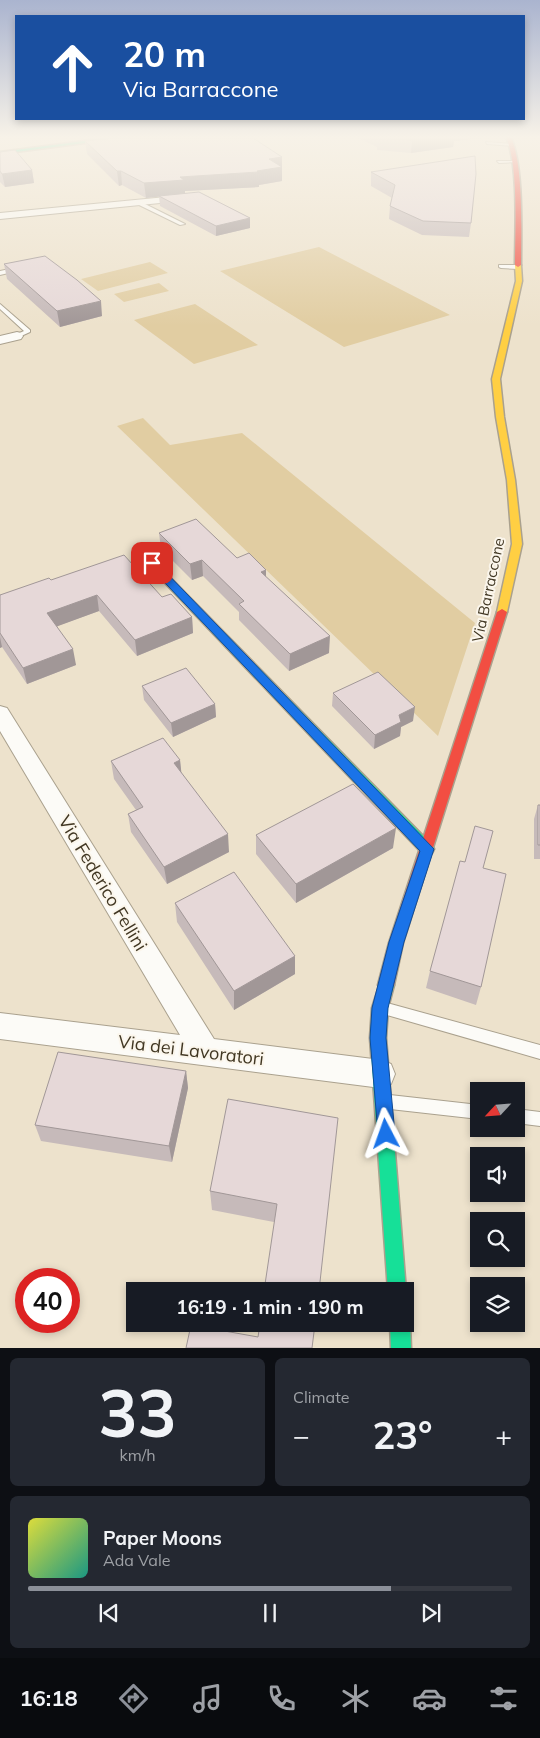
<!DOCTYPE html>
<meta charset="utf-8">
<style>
body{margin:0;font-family:Mulish,sans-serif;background:#242831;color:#f1f3f6;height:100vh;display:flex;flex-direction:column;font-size:19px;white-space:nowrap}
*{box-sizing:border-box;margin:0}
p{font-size:16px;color:#9ea1a6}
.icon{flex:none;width:28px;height:28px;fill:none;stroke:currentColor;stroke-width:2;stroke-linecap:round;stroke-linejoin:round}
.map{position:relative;height:1348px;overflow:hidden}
.details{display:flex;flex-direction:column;gap:10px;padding:10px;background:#0d0f14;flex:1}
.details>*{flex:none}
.hud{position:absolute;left:15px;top:15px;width:510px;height:105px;border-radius:0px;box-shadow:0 2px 8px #0003;background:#1a4fa0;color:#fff;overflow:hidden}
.needle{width:32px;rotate:244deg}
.buttons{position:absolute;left:470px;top:1082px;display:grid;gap:10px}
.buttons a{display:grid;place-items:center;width:55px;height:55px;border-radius:0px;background:#171b24;box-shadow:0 2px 8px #0003;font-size:25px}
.speed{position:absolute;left:15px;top:1268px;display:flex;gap:10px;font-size:25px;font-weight:700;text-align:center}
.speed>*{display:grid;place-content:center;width:65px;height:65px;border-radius:50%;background:#171b24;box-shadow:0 2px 8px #0003;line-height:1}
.speed .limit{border:8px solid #d22;background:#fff;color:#111}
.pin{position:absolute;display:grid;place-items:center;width:42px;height:42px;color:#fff;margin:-21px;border-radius:10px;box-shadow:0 2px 8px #0006}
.me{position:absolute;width:55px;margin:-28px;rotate:356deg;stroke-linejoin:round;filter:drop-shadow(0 0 4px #0008)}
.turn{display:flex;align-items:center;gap:18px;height:105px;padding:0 25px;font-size:22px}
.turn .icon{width:65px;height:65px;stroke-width:2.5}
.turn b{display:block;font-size:35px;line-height:42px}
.big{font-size:38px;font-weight:700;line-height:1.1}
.details .tile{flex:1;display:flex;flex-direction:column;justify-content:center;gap:8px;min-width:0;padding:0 18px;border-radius:8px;background:#242831}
.details .dial{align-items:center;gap:0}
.dial b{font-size:65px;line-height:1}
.song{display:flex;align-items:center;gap:15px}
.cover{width:60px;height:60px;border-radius:8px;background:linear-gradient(135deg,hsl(60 70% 55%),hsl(170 70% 35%))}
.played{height:5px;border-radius:2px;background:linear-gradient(90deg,#8c9099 75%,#363941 75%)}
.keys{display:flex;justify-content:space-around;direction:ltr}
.heat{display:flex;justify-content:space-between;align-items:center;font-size:28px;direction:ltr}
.details .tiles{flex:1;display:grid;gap:10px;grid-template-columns:1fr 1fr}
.tile:last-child{grid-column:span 2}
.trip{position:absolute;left:126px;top:1282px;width:288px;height:50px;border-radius:0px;background:#171b24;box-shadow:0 2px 8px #0003;font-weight:700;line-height:50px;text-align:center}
.tab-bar{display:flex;height:80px;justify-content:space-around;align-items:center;background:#090b0e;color:#9ea1a6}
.tab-bar .icon{width:35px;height:35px}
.tab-bar .current{color:#8c9099}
.tab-bar b{font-size:22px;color:#f1f3f6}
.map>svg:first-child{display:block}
</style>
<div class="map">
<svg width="540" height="1348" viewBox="0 0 540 1348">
<rect width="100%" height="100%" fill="#ede2cc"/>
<path fill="#e1cda2" d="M 319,247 L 450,315 L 344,347 L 220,271 Z
M 150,262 L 168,273 L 98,291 L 81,279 Z
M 159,283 L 169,291 L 124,302 L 114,294 Z
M 195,304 L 258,345 L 194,364 L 134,320 Z
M 143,418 L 170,445 L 242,433 L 475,623 L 438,736 L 117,426 Z"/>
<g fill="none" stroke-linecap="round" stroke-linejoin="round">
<defs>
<path id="lane" d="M 486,142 L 512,144 L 514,145 L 512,146 L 487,144 Z
M 497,161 L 515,161 L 517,162 L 499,163 Z
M 135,201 L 139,201 L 185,224 L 180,225 L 135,203 Z
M 499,265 L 518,265 L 521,267 L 518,269 L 501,268 L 499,267 Z
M 19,267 L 21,268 L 21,270 L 0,275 L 0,271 Z
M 0,304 L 30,330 L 30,332 L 19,337 L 15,337 L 15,335 L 24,331 L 0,309 Z
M 387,1003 L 540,1045 L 540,1059 L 387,1015 L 382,1014 L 380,1009 L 382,1004 Z
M 390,1095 L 479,1105 L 479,1119 L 390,1109 L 385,1107 L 383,1102 L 385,1097 Z
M 516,1109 L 540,1112 L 540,1126 L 516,1123 Z"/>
<path id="street" d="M 187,195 L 190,196 L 190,200 L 0,219 L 0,213 Z
M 17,332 L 21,333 L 23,336 L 21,339 L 0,344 L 0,336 Z
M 0,706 L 7,708 L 214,1039 L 381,1060 L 391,1064 L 395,1074 L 391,1084 L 381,1088 L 0,1039 L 0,1013 L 180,1035 L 0,731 Z"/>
<path id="fast" d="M 114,137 L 131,137 L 0,154 L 0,152 Z
M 151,560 L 154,561 L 432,845 L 434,849 L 432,853 L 427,854 L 422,853 L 148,565 L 146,563 Z
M 386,978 L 391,980 L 394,985 L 388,1008 L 386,1038 L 406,1291 L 405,1295 L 405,1291 L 388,1291 L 370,1038 L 372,1008 L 381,980 Z
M 405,1316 L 410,1324 L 411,1348 L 391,1348 L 390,1324 L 405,1324 Z"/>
<path id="slow" d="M 518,263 L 521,265 L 522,281 L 500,379 L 504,417 L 515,480 L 522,544 L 507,612 L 502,615 L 497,612 L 512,544 L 507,480 L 496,417 L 492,379 L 516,281 L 515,265 Z"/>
<path id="jam" d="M 506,137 L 511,137 C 524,167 521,232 521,265 L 518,267 L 515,265 C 515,232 519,167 506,137 Z
M 502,609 L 507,612 L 403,943 L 394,985 L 391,990 L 386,992 L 381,990 L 378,985 L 389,943 L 497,612 Z"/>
</defs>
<use href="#lane" stroke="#aaa18e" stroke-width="2"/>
<use href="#street" stroke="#aaa18e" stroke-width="2"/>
<use href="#fast" stroke="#aaa18e" stroke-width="3"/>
<use href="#slow" stroke="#aaa18e" stroke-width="3"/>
<use href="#jam" stroke="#aaa18e" stroke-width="3"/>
<use href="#lane" fill="#fcfbf7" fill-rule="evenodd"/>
<use href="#street" fill="#fcfbf7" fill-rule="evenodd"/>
<use href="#fast" fill="#16e098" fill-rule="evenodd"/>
<use href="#slow" fill="#ffcf43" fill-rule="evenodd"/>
<use href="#jam" fill="#f24e42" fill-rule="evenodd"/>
</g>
<path fill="#c6baba" d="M 358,138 L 479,138 L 454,141 L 453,147 L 411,153 L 377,150 L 377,147 Z
M 85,141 L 282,157 L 282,181 L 259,185 L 259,187 L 185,191 L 185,193 L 250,228 L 216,236 L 160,206 L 159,196 L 146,198 L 122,185 L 119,186 L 87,154 Z
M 0,152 L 32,170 L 34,183 L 5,187 L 0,182 Z
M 371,172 L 471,223 L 469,237 L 422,235 L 389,219 L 390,206 L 392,198 L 371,186 Z
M 4,264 L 102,316 L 60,327 L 7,279 Z
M 159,533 L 237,558 L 266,570 L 266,577 L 329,653 L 289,671 L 239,620 L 239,612 L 203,576 L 192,580 L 161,549 Z
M 51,580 L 162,597 L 192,617 L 193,633 L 137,656 L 99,611 L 57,626 L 76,665 L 27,684 L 2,647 L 0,648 L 0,595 Z
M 142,686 L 215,704 L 216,717 L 173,737 L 144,700 Z
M 333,693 L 413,721 L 401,727 L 400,736 L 374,749 L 332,706 Z
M 180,760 L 181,772 L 229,852 L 167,884 L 131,832 L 128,814 L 136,810 L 114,779 L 111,761 Z
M 538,805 L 540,805 L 540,859 L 534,859 L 534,819 Z
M 256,835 L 393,848 L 296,903 L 256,854 Z
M 483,868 L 481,987 L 476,1005 L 426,988 L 430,971 Z
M 175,903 L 295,956 L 295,974 L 234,1010 L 177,922 Z
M 186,1071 L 188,1088 L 172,1162 L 41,1141 L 35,1125 Z
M 338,1118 L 274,1222 L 212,1210 L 210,1191 Z"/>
<path fill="#a19797" d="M 427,138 L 479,138 L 454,141 L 453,147 L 411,153 L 412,140 Z
M 282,157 L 282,181 L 259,185 L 259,187 L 185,191 L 185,194 L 146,198 L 144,183 L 180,177 L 257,171 L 269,159 Z
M 32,170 L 34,183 L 5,187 L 2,174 Z
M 117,171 L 121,171 L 122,185 L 119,186 Z
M 250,218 L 250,228 L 216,236 L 216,226 Z
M 101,301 L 102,316 L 60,327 L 57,311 Z
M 202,560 L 203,576 L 192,580 L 190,564 Z
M 266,570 L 266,586 L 261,572 Z
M 97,595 L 99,611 L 50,629 L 47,613 Z
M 192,617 L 193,633 L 137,656 L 135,640 Z
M 330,636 L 329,653 L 289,671 L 290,654 Z
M 0,637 L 2,647 L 0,648 Z
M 73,649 L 76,665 L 27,684 L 23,668 Z
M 215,704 L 216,717 L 173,737 L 171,723 Z
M 415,707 L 413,721 L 401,727 L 400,736 L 374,749 L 375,735 L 399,715 Z
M 180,760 L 182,778 L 174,763 Z
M 396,828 L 393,848 L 296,903 L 296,884 Z
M 228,834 L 229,852 L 167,884 L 164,867 Z
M 295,956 L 295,974 L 234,1010 L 234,991 Z
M 186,1071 L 188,1088 L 172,1162 L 169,1146 Z"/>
<path fill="#e6d8d8" stroke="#a19797" d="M 114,138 L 253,138 L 282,157 L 269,159 L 282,167 L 257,171 L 258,172 L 180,177 L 184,180 L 144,183 L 121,171 L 117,171 L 85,141 Z
M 386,138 L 427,138 L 412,140 Z
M 15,150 L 32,170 L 2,174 L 0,171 L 0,152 Z
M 475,156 L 476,174 L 471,223 L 423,221 L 390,206 L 395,185 L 371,172 Z
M 199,192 L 250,218 L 216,226 L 159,196 Z
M 45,256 L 77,280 L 101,301 L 57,311 L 4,264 Z
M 196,519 L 237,558 L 249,553 L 266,570 L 261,572 L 330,636 L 290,654 L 239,604 L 244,601 L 202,560 L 190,564 L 159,533 Z
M 124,555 L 162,597 L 171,594 L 192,617 L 135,640 L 97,595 L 47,613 L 73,649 L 23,668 L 0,633 L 0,595 L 49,578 L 51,580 Z
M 186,668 L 215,704 L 171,723 L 142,686 Z
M 378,672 L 415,707 L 399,715 L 401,722 L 375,735 L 333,693 Z
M 163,738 L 180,760 L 174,763 L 228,834 L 164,867 L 128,814 L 143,807 L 111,761 Z
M 353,784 L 396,828 L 296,884 L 256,835 Z
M 538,805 L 540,805 L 540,845 L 538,845 Z
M 475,826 L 493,831 L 483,868 L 506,874 L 481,987 L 430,971 L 460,861 L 465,862 Z
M 234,872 L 295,956 L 234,991 L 175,903 Z
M 58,1052 L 186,1071 L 169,1146 L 35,1125 Z
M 228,1099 L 338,1118 L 319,1291 L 264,1291 L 277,1204 L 210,1191 Z
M 260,1324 L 315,1324 L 312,1348 L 186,1348 L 191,1325 L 258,1337 Z"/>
<linearGradient id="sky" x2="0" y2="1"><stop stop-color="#aab4cf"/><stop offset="0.42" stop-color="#f7f2e8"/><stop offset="1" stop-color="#f7f2e8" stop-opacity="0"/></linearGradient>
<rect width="540" height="326" fill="url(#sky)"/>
<path fill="#1a73e8" stroke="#114b97" d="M 152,560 L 155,561 L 434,849 L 404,942 L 388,1008 L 386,1038 L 395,1134 L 392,1140 L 386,1143 L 380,1140 L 378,1134 L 370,1038 L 372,1008 L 389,942 L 420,851 L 148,565 L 148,561 Z"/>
<g text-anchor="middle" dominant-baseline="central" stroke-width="4" stroke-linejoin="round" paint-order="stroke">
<g font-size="15" fill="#413723" stroke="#fbf6ec">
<text transform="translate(488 590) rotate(-78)">Via Barraccone</text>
</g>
<g font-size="18" fill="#413723" stroke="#fbf6ec">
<text transform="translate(103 883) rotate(59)">Via Federico Fellini</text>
<text transform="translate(191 1050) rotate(7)">Via dei Lavoratori</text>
</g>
</g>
</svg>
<div class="buttons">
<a><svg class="needle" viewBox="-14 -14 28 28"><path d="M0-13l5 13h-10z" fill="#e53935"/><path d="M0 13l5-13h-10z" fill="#9ea1a6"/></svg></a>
<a><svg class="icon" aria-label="sound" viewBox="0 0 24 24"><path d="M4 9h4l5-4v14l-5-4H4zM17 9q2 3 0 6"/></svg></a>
<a><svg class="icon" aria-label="search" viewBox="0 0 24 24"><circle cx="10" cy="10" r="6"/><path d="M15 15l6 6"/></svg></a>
<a><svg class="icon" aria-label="layers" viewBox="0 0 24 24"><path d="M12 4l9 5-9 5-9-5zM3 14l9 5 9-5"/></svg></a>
</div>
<div class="speed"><div class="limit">40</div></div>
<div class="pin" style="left:152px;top:563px;background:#d93025"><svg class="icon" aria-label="arrive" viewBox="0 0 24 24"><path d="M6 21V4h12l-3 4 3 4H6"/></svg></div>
<svg class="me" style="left:386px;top:1134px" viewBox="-20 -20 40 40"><path d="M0-17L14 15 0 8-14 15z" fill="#1a73e8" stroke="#fff" stroke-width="4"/></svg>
<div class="trip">16:19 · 1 min · 190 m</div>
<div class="hud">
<div class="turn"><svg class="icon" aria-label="ahead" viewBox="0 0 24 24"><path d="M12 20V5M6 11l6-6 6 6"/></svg><div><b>20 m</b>Via Barraccone</div></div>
</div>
</div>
<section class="details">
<div class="tiles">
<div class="tile dial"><b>33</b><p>km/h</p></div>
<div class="tile"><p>Climate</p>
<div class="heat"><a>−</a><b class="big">23°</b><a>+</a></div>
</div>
<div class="tile">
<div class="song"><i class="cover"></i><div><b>Paper Moons</b><p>Ada Vale</p></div></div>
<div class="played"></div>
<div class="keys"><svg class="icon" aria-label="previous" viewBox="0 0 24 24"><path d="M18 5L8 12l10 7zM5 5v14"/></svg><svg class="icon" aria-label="pause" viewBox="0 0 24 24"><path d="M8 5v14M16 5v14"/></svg><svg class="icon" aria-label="next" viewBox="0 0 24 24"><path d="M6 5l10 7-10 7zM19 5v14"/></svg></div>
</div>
</div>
</section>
<nav class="tab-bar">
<b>16:18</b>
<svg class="icon current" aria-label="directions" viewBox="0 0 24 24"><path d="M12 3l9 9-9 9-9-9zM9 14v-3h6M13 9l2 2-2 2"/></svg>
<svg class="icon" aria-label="music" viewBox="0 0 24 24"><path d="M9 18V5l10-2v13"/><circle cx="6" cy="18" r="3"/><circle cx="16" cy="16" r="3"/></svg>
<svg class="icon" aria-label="phone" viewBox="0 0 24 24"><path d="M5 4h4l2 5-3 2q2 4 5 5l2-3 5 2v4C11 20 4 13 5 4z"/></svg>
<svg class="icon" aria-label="climate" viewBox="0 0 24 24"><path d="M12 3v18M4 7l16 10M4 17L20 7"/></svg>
<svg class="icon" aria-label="car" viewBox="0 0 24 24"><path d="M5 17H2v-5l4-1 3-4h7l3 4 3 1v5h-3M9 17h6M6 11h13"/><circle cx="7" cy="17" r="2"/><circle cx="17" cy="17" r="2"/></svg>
<svg class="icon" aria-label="filters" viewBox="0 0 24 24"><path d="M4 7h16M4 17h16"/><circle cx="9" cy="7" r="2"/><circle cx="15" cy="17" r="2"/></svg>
</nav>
